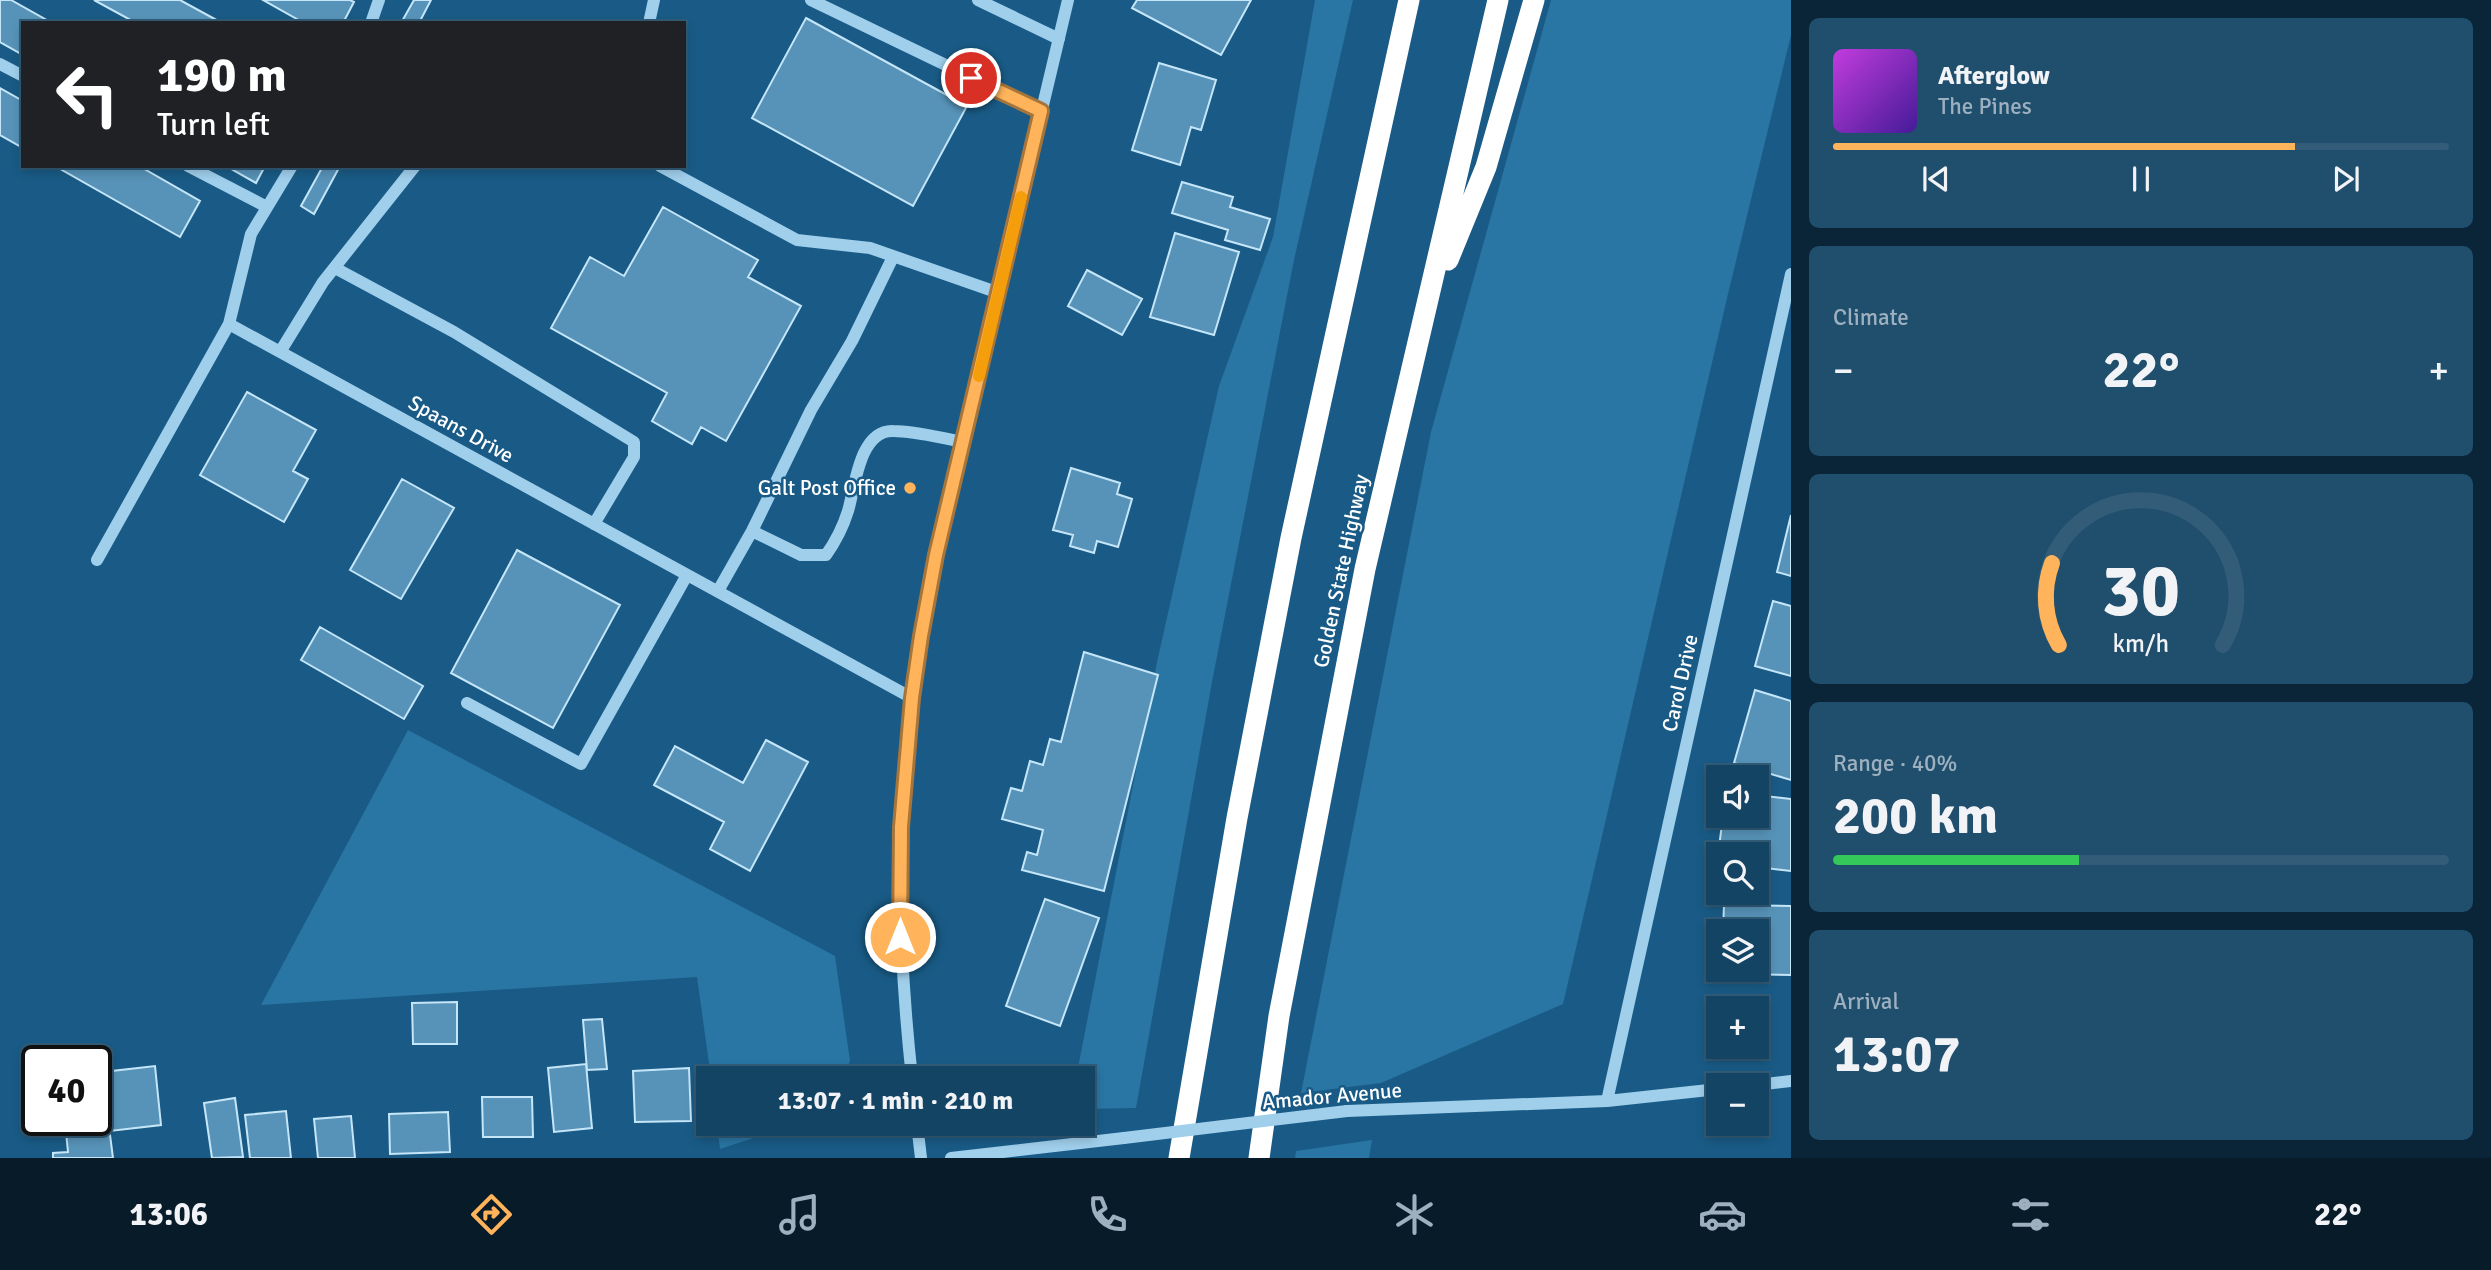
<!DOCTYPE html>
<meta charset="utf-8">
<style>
body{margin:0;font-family:Signika,sans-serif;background:#204e6d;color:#f1f3f6;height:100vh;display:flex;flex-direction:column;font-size:26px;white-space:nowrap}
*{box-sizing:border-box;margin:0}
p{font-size:23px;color:#9db0bf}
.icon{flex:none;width:38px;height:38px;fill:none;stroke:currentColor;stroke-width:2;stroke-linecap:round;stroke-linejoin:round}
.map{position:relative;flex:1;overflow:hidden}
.panel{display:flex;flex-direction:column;gap:18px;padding:18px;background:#0a2537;width:700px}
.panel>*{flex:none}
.top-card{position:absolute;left:21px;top:21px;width:665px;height:147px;border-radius:0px;box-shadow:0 4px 10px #0003,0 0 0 2px #325c78;background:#202124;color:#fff;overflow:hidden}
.buttons{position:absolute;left:1706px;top:765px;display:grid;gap:14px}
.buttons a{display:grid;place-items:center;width:63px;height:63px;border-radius:0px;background:#134464;box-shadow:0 4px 10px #0003,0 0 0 2px #325c78;font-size:35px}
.speed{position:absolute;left:21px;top:1045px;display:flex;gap:14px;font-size:35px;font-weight:700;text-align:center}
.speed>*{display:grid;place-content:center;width:91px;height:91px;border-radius:50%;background:#134464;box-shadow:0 4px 10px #0003,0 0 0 2px #325c78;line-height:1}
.speed .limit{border:4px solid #111;border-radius:10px;background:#fff;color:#111}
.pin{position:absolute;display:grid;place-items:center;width:60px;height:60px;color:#fff;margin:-30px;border:4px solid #fff;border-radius:50%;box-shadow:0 2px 7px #0007}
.me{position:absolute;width:77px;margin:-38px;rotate:0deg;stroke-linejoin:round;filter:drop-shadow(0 0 5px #0008)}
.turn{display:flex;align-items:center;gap:24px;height:147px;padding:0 21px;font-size:32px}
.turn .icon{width:91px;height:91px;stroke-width:2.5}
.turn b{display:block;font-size:49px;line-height:60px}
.big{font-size:52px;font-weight:800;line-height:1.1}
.panel .card{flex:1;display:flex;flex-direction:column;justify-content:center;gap:10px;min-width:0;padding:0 24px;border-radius:10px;background:#204e6d}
.panel .dial{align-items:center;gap:0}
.dial svg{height:182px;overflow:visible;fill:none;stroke:#325c78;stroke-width:7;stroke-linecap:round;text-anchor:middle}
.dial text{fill:#f1f3f6;stroke:none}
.song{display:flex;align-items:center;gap:21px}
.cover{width:84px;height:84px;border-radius:10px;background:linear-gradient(135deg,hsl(290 70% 55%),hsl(260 70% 35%))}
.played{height:7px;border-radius:4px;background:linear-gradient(90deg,#ffb45b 75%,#325c78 75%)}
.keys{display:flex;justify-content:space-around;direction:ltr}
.heat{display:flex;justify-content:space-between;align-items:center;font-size:38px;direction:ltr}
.charge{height:10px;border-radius:5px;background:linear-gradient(90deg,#34c759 40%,#325c78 0)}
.trip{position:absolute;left:696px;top:1066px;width:399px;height:70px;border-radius:0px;background:#134464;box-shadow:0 4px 10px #0003,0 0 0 2px #325c78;font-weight:800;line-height:70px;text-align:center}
.tabs{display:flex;height:112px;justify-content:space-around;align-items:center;background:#081b28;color:#9db0bf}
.tabs .icon{width:49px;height:49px}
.tabs .on{color:#ffb45b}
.tabs b{font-size:32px;color:#f1f3f6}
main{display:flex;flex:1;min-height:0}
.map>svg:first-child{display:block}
</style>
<main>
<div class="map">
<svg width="1791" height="1158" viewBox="0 0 1791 1158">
<rect width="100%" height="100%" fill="#195b86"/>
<path fill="#2975a3" d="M 1315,0 L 1353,0 L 1294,260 L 1212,682 L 1136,1108 L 1083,1109 L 1083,1078 L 1076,1078 L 1157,662 L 1219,386 L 1273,237 Z
M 1551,0 L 1791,0 L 1791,35 L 1728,294 L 1563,1004 L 1381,1083 L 1301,1093 L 1431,432 Z
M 408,730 L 835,956 L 850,1061 L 843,1078 L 711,1078 L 697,977 L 261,1005 Z
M 717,1124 L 796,1124 L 720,1149 Z
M 1372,1140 L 1369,1158 L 1295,1158 L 1296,1151 Z"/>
<path fill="#5793b8" stroke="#c5e6f9" stroke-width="2" d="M 0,0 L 11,0 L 52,23 L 23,23 L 23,55 L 0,42 Z
M 94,0 L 180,0 L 222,23 L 136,23 Z
M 263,0 L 350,0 L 354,2 L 343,23 L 304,23 Z
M 414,0 L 431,0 L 419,23 L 401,23 Z
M 1137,0 L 1251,0 L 1221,55 L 1132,8 Z
M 806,18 L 967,106 L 913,206 L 752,118 Z
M 1159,63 L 1216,80 L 1201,130 L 1191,127 L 1180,165 L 1132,150 Z
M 0,88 L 23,101 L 23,148 L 0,135 Z
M 55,166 L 139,166 L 200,201 L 180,237 Z
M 226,166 L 265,166 L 256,183 Z
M 323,166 L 340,166 L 314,214 L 301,206 Z
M 1182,182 L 1233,197 L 1230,207 L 1270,219 L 1260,250 L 1225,240 L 1228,230 L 1172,213 Z
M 663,207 L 758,260 L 748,277 L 801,306 L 726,441 L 701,427 L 692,444 L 652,421 L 667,393 L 551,328 L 590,257 L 624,276 Z
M 1175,233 L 1239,252 L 1214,335 L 1150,317 Z
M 1087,270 L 1142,299 L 1122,335 L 1068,306 Z
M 247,392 L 316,430 L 293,471 L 308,479 L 284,522 L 200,475 Z
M 1071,468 L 1120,483 L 1117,494 L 1132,499 L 1118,547 L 1097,541 L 1094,553 L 1070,546 L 1073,535 L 1053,530 Z
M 402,479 L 454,508 L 401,599 L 350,570 Z
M 1791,515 L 1791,576 L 1777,572 Z
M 517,550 L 620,605 L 553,728 L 451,673 Z
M 1773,601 L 1791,606 L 1791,676 L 1755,666 Z
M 320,627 L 423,686 L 404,719 L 301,660 Z
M 1084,652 L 1158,675 L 1104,891 L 1022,870 L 1027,852 L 1037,855 L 1043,830 L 1002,819 L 1011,788 L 1022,791 L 1030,761 L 1043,765 L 1050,739 L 1061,742 Z
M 1755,690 L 1791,701 L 1791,780 L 1734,763 Z
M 766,740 L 808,762 L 750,871 L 710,849 L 724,822 L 654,785 L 675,746 L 743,783 Z
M 1757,795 L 1791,799 L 1791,871 L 1757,867 L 1757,854 L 1718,854 L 1717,863 L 1723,816 L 1757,816 Z
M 1045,899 L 1099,918 L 1060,1026 L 1006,1006 Z
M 1724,905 L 1791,906 L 1791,975 L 1723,974 L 1723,970 L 1757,970 L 1757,931 L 1723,931 Z
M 457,1002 L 457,1044 L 413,1044 L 412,1003 Z
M 602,1019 L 607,1069 L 587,1070 L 583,1020 Z
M 586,1064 L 592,1128 L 554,1132 L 548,1068 Z
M 155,1066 L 161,1125 L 110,1131 L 103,1072 Z
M 689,1068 L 691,1121 L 635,1122 L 633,1071 Z
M 482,1097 L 532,1097 L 533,1137 L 483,1137 Z
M 235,1098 L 243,1157 L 212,1158 L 204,1103 Z
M 286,1111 L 291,1158 L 250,1158 L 245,1115 Z
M 448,1112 L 450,1152 L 390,1154 L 389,1114 Z
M 351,1116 L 355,1158 L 318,1158 L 314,1119 Z
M 109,1127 L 113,1158 L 53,1158 L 53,1153 L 68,1152 L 66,1132 Z"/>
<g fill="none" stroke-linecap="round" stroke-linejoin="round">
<path stroke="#a0cfec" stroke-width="12" d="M 811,0 L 1041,111
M 978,0 L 1059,39
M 371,23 L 379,0
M 649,23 L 654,0
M 0,64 L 23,76
M 188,166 L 267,207
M 660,166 L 797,240 L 870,248 L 999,293
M 335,268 L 454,332 L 634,442 L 634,457 L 594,524
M 229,324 L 912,698
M 280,352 L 323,282 L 415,166
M 752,531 L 801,555 L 826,555 C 836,541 843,527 848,511 C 855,488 859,430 893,431 C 916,431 940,438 963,442
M 97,560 L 229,324 L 251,234 L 292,166
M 718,591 L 752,531 L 811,410 L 852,341 L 893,257
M 467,703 L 581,764 L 687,575
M 912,1078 C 903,995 898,912 901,829 C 904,737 919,645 936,555 L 1068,0
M 1757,1085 L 1791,1081
M 1607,1101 L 1791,274
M 1347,1111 L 1607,1101 L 1718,1089
M 917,1124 L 921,1158
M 951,1158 L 1124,1138"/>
<path stroke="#fff" stroke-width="21" d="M 1448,260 L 1486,167 L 1534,0
M 1179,1158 L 1237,818 L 1291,538 L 1409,0
M 1259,1158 L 1279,1016 L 1365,569 L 1498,0"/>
<path stroke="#a0cfec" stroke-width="12" d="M 1124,1138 L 1347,1111"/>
</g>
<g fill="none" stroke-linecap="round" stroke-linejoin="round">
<defs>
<path id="route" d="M 900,937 L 901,827 L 912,698 L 921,636 L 936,555 L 1041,111 L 971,78"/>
</defs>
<use href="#route" stroke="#a6753b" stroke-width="18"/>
<use href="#route" stroke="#ffb45b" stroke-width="12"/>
<path stroke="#f59e0b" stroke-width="12" d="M 979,376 L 1021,197"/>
</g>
<circle fill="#ffb45b" stroke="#195b86" stroke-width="2.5" cx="910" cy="488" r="7"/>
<g text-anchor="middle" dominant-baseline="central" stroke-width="5" stroke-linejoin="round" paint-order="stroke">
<g font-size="21" fill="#fff" stroke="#195b86">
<text transform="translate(461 429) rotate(29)">Spaans Drive</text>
<text transform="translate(1341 571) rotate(-78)">Golden State Highway</text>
<text transform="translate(1680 683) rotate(-77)">Carol Drive</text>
<text transform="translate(1332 1096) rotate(-5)">Amador Avenue</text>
</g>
<g font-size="21" fill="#fff" stroke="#195b86" text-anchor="end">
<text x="896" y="488">Galt Post Office</text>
</g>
</g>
</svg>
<div class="buttons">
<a><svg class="icon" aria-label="sound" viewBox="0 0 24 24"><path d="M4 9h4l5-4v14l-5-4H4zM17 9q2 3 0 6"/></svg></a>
<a><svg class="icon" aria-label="search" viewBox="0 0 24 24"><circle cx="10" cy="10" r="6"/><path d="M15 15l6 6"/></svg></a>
<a><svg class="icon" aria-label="layers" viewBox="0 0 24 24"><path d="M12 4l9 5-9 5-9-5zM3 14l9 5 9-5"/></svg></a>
<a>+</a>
<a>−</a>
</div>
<div class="speed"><div class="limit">40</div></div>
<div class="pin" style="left:971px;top:78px;background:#d93025"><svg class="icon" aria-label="arrive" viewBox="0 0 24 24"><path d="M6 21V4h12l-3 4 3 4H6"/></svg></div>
<svg class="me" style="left:900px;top:937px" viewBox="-20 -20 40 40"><circle r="17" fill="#ffb45b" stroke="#fff" stroke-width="3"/><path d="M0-11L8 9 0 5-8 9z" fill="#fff"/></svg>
<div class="trip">13:07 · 1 min · 210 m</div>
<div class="top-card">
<div class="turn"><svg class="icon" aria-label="left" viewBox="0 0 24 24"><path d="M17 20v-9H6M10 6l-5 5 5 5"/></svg><div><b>190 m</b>Turn left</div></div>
</div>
</div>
<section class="panel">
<div class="card">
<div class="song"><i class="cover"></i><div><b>Afterglow</b><p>The Pines</p></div></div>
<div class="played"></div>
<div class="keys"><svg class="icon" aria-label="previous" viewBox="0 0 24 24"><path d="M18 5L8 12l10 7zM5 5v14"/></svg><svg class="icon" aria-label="pause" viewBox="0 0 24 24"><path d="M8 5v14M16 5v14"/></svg><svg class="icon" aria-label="next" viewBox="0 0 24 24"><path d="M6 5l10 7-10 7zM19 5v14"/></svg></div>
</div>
<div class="card"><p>Climate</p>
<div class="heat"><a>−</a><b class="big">22°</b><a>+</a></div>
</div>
<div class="card dial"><svg viewBox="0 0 100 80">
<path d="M14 69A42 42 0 1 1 86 69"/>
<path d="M14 69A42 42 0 0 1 11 33" stroke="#ffb45b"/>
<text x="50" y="56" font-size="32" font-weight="700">30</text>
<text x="50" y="72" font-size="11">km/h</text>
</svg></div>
<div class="card"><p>Range · 40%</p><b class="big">200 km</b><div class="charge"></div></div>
<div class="card"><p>Arrival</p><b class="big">13:07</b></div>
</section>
</main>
<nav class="tabs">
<b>13:06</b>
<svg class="icon on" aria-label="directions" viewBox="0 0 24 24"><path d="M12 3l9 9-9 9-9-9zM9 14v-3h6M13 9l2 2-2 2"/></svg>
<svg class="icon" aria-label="music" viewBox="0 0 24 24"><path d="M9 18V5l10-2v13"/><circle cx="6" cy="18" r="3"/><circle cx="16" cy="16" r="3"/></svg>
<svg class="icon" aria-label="phone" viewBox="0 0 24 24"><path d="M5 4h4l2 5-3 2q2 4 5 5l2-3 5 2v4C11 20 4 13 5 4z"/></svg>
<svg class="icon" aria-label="climate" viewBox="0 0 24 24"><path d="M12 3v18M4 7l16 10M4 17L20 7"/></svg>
<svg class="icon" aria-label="car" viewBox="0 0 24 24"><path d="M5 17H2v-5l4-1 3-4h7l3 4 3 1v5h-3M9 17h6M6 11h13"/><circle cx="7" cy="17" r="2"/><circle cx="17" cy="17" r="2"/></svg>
<svg class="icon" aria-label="filters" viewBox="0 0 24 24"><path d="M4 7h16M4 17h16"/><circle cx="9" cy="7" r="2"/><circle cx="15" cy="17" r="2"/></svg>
<b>22°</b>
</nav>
